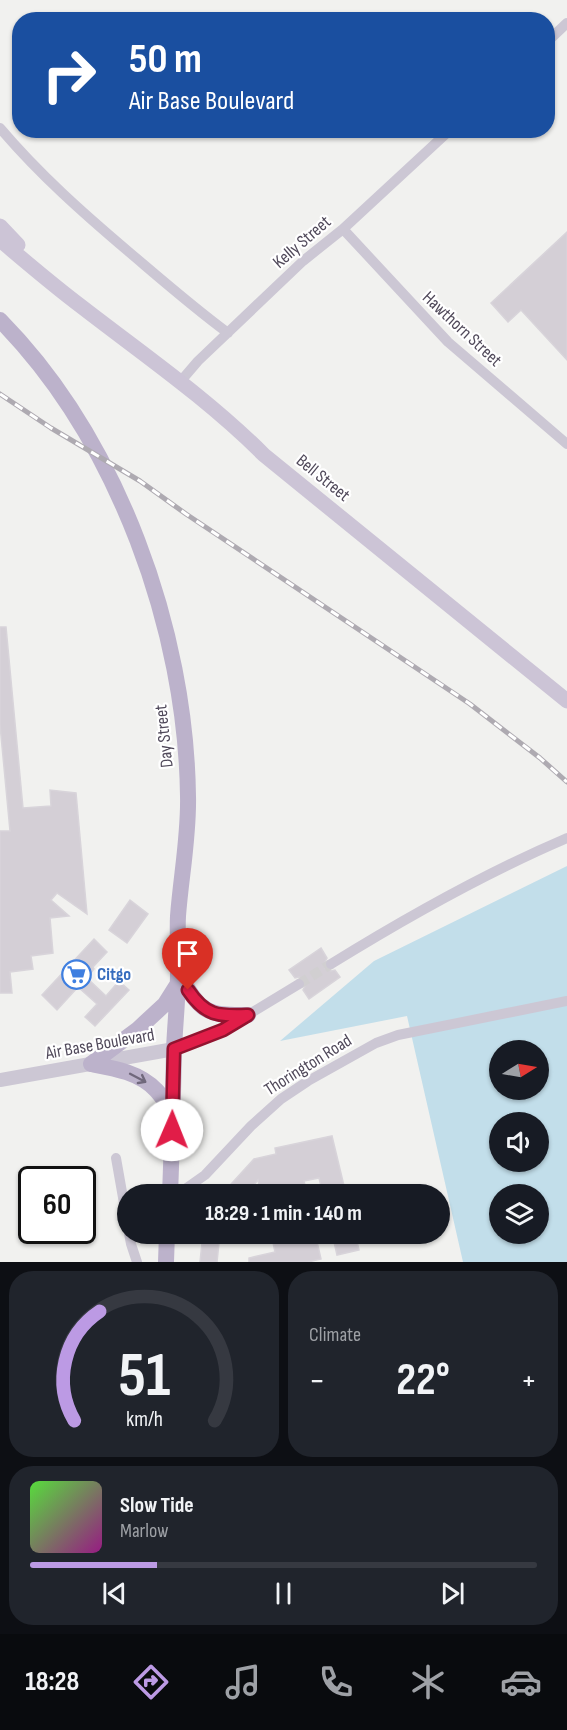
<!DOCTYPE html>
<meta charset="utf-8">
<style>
body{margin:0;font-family:"Sofia Sans Condensed",sans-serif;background:#20242c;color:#f1f3f6;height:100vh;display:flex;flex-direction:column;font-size:22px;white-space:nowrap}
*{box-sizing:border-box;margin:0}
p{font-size:20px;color:#9ea1a6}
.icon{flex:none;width:33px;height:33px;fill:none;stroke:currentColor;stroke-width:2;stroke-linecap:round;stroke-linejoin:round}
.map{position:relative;height:1262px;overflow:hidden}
.panel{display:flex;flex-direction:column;gap:9px;padding:9px;background:#0d0f14;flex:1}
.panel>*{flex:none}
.banner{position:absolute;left:12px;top:12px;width:543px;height:126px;border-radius:24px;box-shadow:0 2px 4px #0004;background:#1a4fa0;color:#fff;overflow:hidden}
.needle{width:39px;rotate:79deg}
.buttons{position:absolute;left:489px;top:1040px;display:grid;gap:12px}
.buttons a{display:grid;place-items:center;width:60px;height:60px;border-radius:50%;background:#171b24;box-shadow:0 2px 4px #0004;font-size:30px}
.speed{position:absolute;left:18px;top:1166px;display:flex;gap:12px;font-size:30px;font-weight:700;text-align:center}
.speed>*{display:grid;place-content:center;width:78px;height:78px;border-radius:50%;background:#171b24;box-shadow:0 2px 4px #0004;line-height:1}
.speed .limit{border:3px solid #111;border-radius:9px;background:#fff;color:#111}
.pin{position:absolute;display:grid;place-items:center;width:51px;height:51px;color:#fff;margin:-62px -26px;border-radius:50% 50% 50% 0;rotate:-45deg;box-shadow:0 0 6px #0007}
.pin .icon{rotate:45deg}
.me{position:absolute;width:66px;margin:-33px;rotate:1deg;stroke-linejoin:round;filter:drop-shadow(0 0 4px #0008)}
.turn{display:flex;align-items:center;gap:21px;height:126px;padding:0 18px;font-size:27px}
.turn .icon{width:78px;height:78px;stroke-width:2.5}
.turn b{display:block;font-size:42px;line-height:51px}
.big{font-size:45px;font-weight:700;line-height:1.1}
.panel .tile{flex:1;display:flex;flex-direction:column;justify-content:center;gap:9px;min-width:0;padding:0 21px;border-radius:24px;background:#20242c}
.panel .dial{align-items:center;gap:0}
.dial svg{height:156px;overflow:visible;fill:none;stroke:#363941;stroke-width:7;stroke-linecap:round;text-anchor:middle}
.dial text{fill:#f1f3f6;stroke:none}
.song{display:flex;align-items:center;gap:18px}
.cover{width:72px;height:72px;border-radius:9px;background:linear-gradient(135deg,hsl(110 70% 55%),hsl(310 70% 35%))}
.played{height:6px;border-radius:3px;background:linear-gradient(90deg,#bc9ae4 25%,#363941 25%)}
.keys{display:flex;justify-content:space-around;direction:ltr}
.heat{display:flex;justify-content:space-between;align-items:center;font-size:33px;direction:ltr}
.panel .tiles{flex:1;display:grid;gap:9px;grid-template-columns:1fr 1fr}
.tile:last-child{grid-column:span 2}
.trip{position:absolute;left:117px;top:1184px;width:333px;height:60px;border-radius:30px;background:#171b24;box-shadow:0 2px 4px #0004;font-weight:700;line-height:60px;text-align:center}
.tab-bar{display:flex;height:96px;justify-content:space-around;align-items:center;background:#090b0e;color:#9ea1a6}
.tab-bar .icon{width:42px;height:42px}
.tab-bar .current{color:#bc9ae4}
.tab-bar b{font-size:27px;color:#f1f3f6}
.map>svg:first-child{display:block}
</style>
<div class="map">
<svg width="567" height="1262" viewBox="0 0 567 1262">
<rect width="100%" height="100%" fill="#f1f1ef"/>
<path fill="#c2deea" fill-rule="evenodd" d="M 567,866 L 567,1262 L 463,1262 L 407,1016 L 280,1041 L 374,961 ZM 500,1050 L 538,1050 L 538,1089 L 500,1089 ZM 500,1122 L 538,1122 L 538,1161 L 500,1161 ZM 500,1194 L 538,1194 L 538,1233 L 500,1233 Z"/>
<path fill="#d4cfd6" stroke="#d8d4da" stroke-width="1.5" d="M 567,232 L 567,360 L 521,310 L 508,322 L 491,303 Z
M 0,627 L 6,627 L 23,808 L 51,806 L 50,790 L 76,793 L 87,914 L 57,893 L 51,900 L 69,916 L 50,918 L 53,953 L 31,956 L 33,969 L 10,972 L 12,993 L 0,993 L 0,831 L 10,831 L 0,725 Z
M 130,900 L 148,914 L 127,943 L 109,930 Z
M 94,939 L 107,952 L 93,967 L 94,969 L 87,978 L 106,996 L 119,981 L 129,990 L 95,1026 L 85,1017 L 97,1004 L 78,987 L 57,1010 L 42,995 Z
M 321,948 L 327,958 L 324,964 L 325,968 L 331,971 L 335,970 L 340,977 L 309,999 L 303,990 L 306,984 L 305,980 L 299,977 L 295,978 L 289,970 Z
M 332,1136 L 346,1194 L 323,1194 L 319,1178 L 304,1181 L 307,1194 L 261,1194 L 258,1180 L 246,1194 L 222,1194 L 254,1159 L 276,1154 L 275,1148 Z
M 203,1233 L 220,1233 L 217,1262 L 200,1262 Z
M 271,1233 L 315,1233 L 321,1259 L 308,1262 L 249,1262 L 249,1258 L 275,1252 Z
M 332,1233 L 355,1233 L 359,1250 L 337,1255 Z"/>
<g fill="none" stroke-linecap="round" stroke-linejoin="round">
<path stroke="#d1cfd1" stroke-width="10" stroke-dasharray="10 5" stroke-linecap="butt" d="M 299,984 L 331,964"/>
<path stroke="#ccc7d4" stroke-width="10" d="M 548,41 L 567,23
M 0,128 C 39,174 83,213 129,252 C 162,280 194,308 228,333
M 343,229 L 448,342 L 567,444
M 180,382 L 198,361 L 303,261 L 343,229 L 450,130
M 331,964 C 407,917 485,873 567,838
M 174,1049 L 223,1030 L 299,984
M 116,1158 L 128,1226
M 178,1194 L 205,1175 L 251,1126 L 281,1099 L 308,1081 L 376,1043 L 398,1035 L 567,1001
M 129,1233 L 131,1244 L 137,1262"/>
<path stroke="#ccc7d4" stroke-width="14" d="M 0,1080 L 174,1049"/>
<path stroke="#ccc4d6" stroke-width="15" d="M 0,226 L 18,245
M 0,240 C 27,263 54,286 82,307 C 144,355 208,399 264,455 L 567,701"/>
<path stroke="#bcb2cb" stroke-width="16" d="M 0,320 C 118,440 186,630 188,796 C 189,836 181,876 178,916 C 177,935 179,953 178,972 C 178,998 175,1024 174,1050 C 173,1098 172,1146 170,1194
M 179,974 C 200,1011 205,1016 248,1015
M 91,1064 L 137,1030 L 165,1004 L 177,985
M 91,1064 C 113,1068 139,1072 156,1090 C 162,1096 167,1105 173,1112
M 166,1262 L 167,1233"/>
<defs>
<path id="rail" d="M 0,394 L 51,428 L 140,481 L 186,514 L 470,704 L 540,758 L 567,782"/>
</defs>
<use href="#rail" stroke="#aeaab1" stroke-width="5"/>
<use href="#rail" stroke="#fff" stroke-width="3" stroke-dasharray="9" stroke-linecap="butt"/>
</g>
<defs><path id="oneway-shaft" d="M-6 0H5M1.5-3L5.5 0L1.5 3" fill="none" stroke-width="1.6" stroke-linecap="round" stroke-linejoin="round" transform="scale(1.5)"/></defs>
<use stroke="#70687c" href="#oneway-shaft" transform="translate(138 1078) rotate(28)"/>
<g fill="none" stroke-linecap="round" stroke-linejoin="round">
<defs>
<path id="route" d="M 172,1130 L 174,1049 L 223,1030 L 248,1015 C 219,1016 206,1017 188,990"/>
</defs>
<use href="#route" stroke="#92132f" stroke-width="15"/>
<use href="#route" stroke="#e11d48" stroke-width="10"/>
</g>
<defs>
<symbol id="supermarket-ring" viewBox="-11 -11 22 22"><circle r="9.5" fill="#fff" stroke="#3f7fe0" stroke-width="1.5"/><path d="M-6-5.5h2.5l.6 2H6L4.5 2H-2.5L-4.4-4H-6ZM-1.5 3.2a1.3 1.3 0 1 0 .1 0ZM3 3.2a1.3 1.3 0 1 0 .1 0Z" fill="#3f7fe0"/></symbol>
</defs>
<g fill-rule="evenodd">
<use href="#supermarket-ring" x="60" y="958" width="33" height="33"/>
</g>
<g text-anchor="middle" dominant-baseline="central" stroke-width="4.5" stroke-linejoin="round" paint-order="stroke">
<g font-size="18" fill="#50495a" stroke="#fff">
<text transform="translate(302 242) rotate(-41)">Kelly Street</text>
<text transform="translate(462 329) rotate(43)">Hawthorn Street</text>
<text transform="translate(323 478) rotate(39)">Bell Street</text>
<text transform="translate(164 736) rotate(-96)">Day Street</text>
<text transform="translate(100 1044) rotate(-10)">Air Base Boulevard</text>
<text transform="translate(308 1065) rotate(-32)">Thorington Road</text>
</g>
<g font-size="18" font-weight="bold" fill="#366cbe" stroke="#fff" text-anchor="start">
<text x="97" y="974">Citgo</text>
</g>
</g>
</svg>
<div class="buttons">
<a><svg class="needle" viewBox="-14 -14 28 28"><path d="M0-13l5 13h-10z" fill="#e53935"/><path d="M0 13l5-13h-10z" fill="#9ea1a6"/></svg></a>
<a><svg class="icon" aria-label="sound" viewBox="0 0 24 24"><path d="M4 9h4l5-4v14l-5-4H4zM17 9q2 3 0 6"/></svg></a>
<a><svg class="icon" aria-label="layers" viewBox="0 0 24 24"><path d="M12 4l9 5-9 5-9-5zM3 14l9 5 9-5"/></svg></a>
</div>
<div class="speed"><div class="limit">60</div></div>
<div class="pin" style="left:188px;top:990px;background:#d93025"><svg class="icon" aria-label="arrive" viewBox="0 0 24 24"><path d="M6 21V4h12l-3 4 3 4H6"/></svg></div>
<svg class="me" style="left:172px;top:1130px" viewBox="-20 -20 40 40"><circle r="19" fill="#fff"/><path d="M0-13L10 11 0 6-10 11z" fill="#e11d48"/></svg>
<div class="trip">18:29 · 1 min · 140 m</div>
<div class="banner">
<div class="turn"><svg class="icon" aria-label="right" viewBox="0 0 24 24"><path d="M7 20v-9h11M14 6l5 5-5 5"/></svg><div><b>50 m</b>Air Base Boulevard</div></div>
</div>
</div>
<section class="panel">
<div class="tiles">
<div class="tile dial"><svg viewBox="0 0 100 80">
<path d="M14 69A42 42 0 1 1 86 69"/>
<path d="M14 69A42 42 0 0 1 27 13" stroke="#bc9ae4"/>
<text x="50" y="56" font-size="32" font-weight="700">51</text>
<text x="50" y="72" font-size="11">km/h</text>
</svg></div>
<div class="tile"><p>Climate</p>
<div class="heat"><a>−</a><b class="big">22°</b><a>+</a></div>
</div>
<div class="tile">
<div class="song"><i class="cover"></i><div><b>Slow Tide</b><p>Marlow</p></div></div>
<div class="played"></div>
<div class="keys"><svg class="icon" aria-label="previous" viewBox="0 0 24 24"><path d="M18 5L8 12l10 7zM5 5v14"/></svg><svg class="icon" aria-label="pause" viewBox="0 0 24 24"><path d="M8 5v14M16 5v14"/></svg><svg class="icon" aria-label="next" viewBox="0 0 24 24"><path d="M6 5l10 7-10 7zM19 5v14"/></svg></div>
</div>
</div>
</section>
<nav class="tab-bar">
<b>18:28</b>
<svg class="icon current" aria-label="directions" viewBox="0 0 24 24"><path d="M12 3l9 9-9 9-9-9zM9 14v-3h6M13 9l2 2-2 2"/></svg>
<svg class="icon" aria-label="music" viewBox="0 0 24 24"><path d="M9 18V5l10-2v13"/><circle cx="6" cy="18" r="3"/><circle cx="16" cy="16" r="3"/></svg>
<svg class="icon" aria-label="phone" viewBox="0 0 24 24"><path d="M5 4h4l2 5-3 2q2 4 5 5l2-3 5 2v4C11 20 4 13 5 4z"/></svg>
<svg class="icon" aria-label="climate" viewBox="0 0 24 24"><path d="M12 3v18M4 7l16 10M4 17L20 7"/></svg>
<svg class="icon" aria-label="car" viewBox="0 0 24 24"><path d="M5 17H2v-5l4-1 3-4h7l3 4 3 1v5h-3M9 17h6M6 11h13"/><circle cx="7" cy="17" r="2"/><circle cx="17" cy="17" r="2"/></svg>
</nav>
